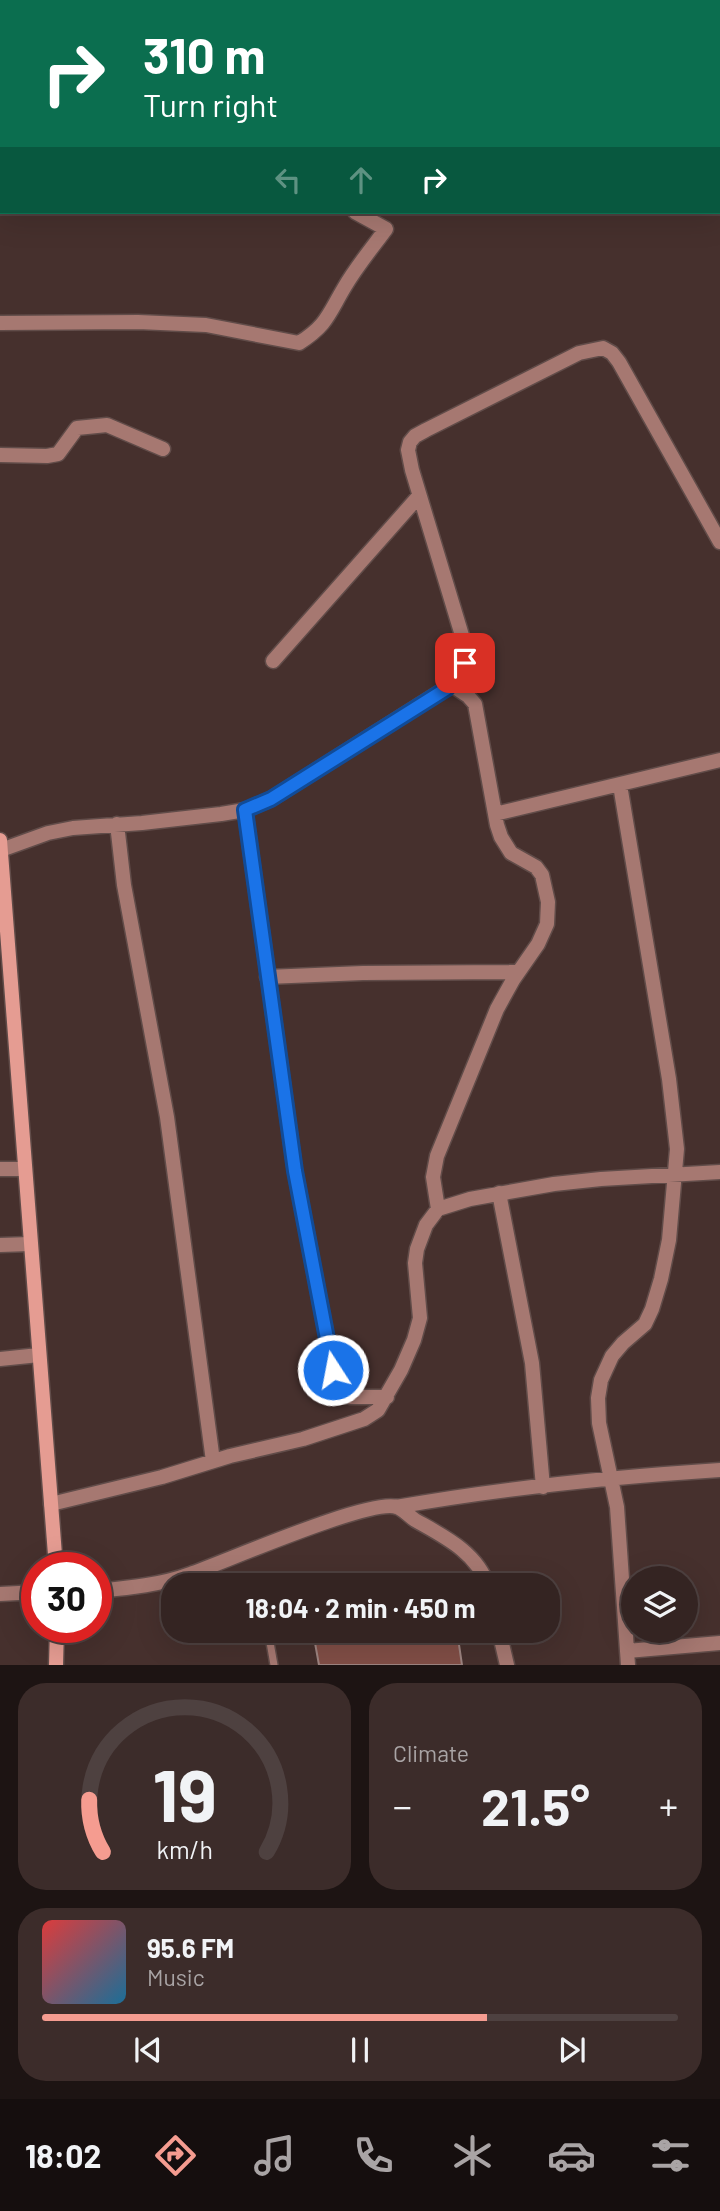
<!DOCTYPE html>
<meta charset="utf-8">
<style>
body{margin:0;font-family:Barlow,sans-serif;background:#3c2c2a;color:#f1f3f6;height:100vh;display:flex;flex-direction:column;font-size:26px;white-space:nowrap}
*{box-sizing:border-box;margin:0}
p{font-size:23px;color:#a9a4a5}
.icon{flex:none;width:38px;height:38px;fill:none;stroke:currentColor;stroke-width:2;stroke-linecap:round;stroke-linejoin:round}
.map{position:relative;height:1665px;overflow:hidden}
.sheet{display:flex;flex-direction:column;gap:18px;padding:18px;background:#1d1413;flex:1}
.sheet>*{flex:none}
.hud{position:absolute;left:0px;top:0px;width:721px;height:214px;box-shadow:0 7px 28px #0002,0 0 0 2px #4e4140;background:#0b6e4f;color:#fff;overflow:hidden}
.fabs{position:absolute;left:621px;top:1566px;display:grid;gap:14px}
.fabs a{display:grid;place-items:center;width:77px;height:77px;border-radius:50%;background:#342422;box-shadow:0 7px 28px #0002,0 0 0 2px #4e4140;font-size:35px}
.speed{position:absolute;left:21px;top:1552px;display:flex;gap:14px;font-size:35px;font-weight:700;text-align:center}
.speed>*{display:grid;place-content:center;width:91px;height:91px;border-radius:50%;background:#342422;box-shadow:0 7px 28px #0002,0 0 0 2px #4e4140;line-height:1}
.speed .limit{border:10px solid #d22;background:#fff;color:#111}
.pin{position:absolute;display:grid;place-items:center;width:60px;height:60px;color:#fff;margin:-30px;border-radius:14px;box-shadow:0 4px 10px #0006}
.me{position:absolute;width:77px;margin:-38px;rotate:349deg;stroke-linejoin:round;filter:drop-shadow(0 0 5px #0008)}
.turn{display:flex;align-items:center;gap:24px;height:147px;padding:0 28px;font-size:32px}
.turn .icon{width:91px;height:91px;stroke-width:2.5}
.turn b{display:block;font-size:49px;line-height:60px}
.lanes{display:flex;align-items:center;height:66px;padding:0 28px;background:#0003;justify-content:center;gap:35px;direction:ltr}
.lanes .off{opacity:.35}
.big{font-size:52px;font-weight:700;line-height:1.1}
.sheet .tile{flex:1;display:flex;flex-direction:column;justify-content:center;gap:10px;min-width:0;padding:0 24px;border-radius:28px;background:#3c2c2a}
.sheet .dial{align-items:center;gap:0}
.dial svg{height:182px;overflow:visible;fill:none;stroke:#4e4140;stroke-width:7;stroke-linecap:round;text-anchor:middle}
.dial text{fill:#f1f3f6;stroke:none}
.song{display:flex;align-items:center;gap:21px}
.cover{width:84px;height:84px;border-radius:10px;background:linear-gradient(135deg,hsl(0 70% 55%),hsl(200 70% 35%))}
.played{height:7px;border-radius:4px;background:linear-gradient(90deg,#f59c90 70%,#4e4140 70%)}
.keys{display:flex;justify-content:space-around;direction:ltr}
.heat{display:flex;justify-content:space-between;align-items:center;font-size:38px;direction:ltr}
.sheet .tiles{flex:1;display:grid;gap:18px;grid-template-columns:1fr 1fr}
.tile:last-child{grid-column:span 2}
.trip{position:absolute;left:161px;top:1573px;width:399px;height:70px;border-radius:28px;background:#342422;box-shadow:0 7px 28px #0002,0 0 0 2px #4e4140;font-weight:700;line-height:70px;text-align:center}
.tabs{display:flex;height:112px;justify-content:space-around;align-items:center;background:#150e0e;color:#a9a4a5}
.tabs .icon{width:49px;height:49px}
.tabs .selected{color:#f59c90}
.tabs b{font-size:32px;color:#f1f3f6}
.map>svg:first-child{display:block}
</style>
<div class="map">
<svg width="720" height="1665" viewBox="0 0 720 1665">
<rect width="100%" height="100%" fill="#46302d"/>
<path fill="#814e46" stroke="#9d8480" stroke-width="2" d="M 337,1631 L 457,1631 L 462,1665 L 319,1665 L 315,1643 L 335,1638 Z"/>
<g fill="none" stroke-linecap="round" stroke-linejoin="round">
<defs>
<path id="lane" d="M 268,1631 L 274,1665"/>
<path id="street" d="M 411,0 L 411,2
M 0,323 L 138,322 L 206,325 L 299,343 C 327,325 328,315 344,288 C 356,267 372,248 386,229 L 355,212
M 0,455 L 47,456 L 58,454 L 77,428 L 107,425 L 163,449
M 273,661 L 419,496
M 620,785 L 669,1079 L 677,1149 L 669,1240 L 661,1279 L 652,1309 L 645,1324 L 623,1343 L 612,1356 L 601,1380 L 598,1398 L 599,1423 L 617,1507 L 628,1665
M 245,810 L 295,1171 L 333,1370 L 344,1395 L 351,1397 L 387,1397
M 495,814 L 720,760
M 117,824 L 124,885 L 167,1117 L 213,1461
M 1,850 L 48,833 L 73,828 L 142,823 L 221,814 L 245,810 L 271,799 L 445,689 L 461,673 L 467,652 L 412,470 L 408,450 L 410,442 L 415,436 L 426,430 L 579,353 L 603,348 L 612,353 L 619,362 L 720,542
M 267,977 L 363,973 L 518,972
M 0,1169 L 25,1169
M 499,1193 L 532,1363 L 543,1487
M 438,1209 L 433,1177 L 437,1156 L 497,1009 L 513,980 L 538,944 L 547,924 L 548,902 L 542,875 L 536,867 L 511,853 L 501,837 L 497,825 L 475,704 L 468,696 L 450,684
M 0,1245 L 30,1244
M 0,1359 L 39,1355
M 51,1504 L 162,1477 L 230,1456 L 303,1439 L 364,1419 L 378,1410 L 401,1370 L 414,1340 L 420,1318 L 415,1263 L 417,1249 L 426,1225 L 438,1209 L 470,1199 L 554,1184 L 601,1179 L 720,1172
M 396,1507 C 503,1488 612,1477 720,1470
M 96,1591 C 127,1588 161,1585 190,1574 C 225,1562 370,1498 397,1507 C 403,1509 409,1516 415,1520 C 443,1536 477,1552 488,1586
M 0,1594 L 37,1592
M 499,1631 L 507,1665
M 627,1651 L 720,1643"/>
<path id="secondary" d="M 0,840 L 56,1568
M 56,1665 L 57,1628"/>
</defs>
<use href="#lane" stroke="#614c49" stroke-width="10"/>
<use href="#street" stroke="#614c49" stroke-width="17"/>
<use href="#secondary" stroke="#614c49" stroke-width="17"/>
<use href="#lane" stroke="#a67871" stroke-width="7"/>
<use href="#street" stroke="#a67871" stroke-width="14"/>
<use href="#secondary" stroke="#e59c92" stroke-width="14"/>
</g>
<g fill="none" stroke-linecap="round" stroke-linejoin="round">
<defs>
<path id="route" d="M 333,1370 L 295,1171 L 245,810 L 271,799 L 446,689 L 461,673 L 465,663"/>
</defs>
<use href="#route" stroke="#114b97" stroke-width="18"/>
<use href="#route" stroke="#1a73e8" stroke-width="12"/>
</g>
</svg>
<div class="fabs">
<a><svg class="icon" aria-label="layers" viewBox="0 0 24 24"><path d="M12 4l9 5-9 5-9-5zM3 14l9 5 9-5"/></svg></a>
</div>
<div class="speed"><div class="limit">30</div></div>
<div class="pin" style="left:465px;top:663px;background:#d93025"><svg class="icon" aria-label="arrive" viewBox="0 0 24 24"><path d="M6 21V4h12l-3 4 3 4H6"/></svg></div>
<svg class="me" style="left:333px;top:1370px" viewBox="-20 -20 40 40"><circle r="17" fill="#1a73e8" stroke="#fff" stroke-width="3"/><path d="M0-11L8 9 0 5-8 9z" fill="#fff"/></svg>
<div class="trip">18:04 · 2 min · 450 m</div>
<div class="hud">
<div class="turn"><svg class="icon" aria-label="right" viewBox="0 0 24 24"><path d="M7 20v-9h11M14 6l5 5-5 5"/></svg><div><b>310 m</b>Turn right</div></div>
<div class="lanes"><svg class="icon off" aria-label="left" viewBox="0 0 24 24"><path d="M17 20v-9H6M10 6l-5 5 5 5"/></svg><svg class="icon off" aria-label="ahead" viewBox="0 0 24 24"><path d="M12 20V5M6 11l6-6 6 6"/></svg><svg class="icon" aria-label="right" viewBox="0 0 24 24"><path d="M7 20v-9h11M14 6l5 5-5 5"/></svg></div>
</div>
</div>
<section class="sheet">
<div class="tiles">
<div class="tile dial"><svg viewBox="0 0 100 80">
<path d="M14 69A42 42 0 1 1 86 69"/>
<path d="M14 69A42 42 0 0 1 8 46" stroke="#f59c90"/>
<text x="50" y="56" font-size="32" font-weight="700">19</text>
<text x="50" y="72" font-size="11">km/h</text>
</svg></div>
<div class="tile"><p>Climate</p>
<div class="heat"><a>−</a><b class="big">21.5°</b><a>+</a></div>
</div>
<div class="tile">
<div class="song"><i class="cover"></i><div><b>95.6 FM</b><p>Music</p></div></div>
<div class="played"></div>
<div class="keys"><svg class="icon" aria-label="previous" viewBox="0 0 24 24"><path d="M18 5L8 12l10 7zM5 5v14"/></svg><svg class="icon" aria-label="pause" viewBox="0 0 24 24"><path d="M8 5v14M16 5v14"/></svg><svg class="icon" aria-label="next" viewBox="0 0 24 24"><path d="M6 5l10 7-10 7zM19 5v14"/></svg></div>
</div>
</div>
</section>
<nav class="tabs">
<b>18:02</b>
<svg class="icon selected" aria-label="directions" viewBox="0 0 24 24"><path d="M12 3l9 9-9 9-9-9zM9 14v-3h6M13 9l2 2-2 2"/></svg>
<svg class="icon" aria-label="music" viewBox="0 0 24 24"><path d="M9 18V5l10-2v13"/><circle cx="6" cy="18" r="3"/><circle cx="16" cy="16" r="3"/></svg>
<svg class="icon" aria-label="phone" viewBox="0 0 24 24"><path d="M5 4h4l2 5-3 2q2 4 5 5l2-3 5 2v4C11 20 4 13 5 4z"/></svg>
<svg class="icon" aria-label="climate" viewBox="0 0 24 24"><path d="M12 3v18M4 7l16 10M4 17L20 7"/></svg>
<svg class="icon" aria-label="car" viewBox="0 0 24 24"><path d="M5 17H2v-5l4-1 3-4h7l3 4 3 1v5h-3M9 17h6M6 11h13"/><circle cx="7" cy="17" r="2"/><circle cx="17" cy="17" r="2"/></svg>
<svg class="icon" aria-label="filters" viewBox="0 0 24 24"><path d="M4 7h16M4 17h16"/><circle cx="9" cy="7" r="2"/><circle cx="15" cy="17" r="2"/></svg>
</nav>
